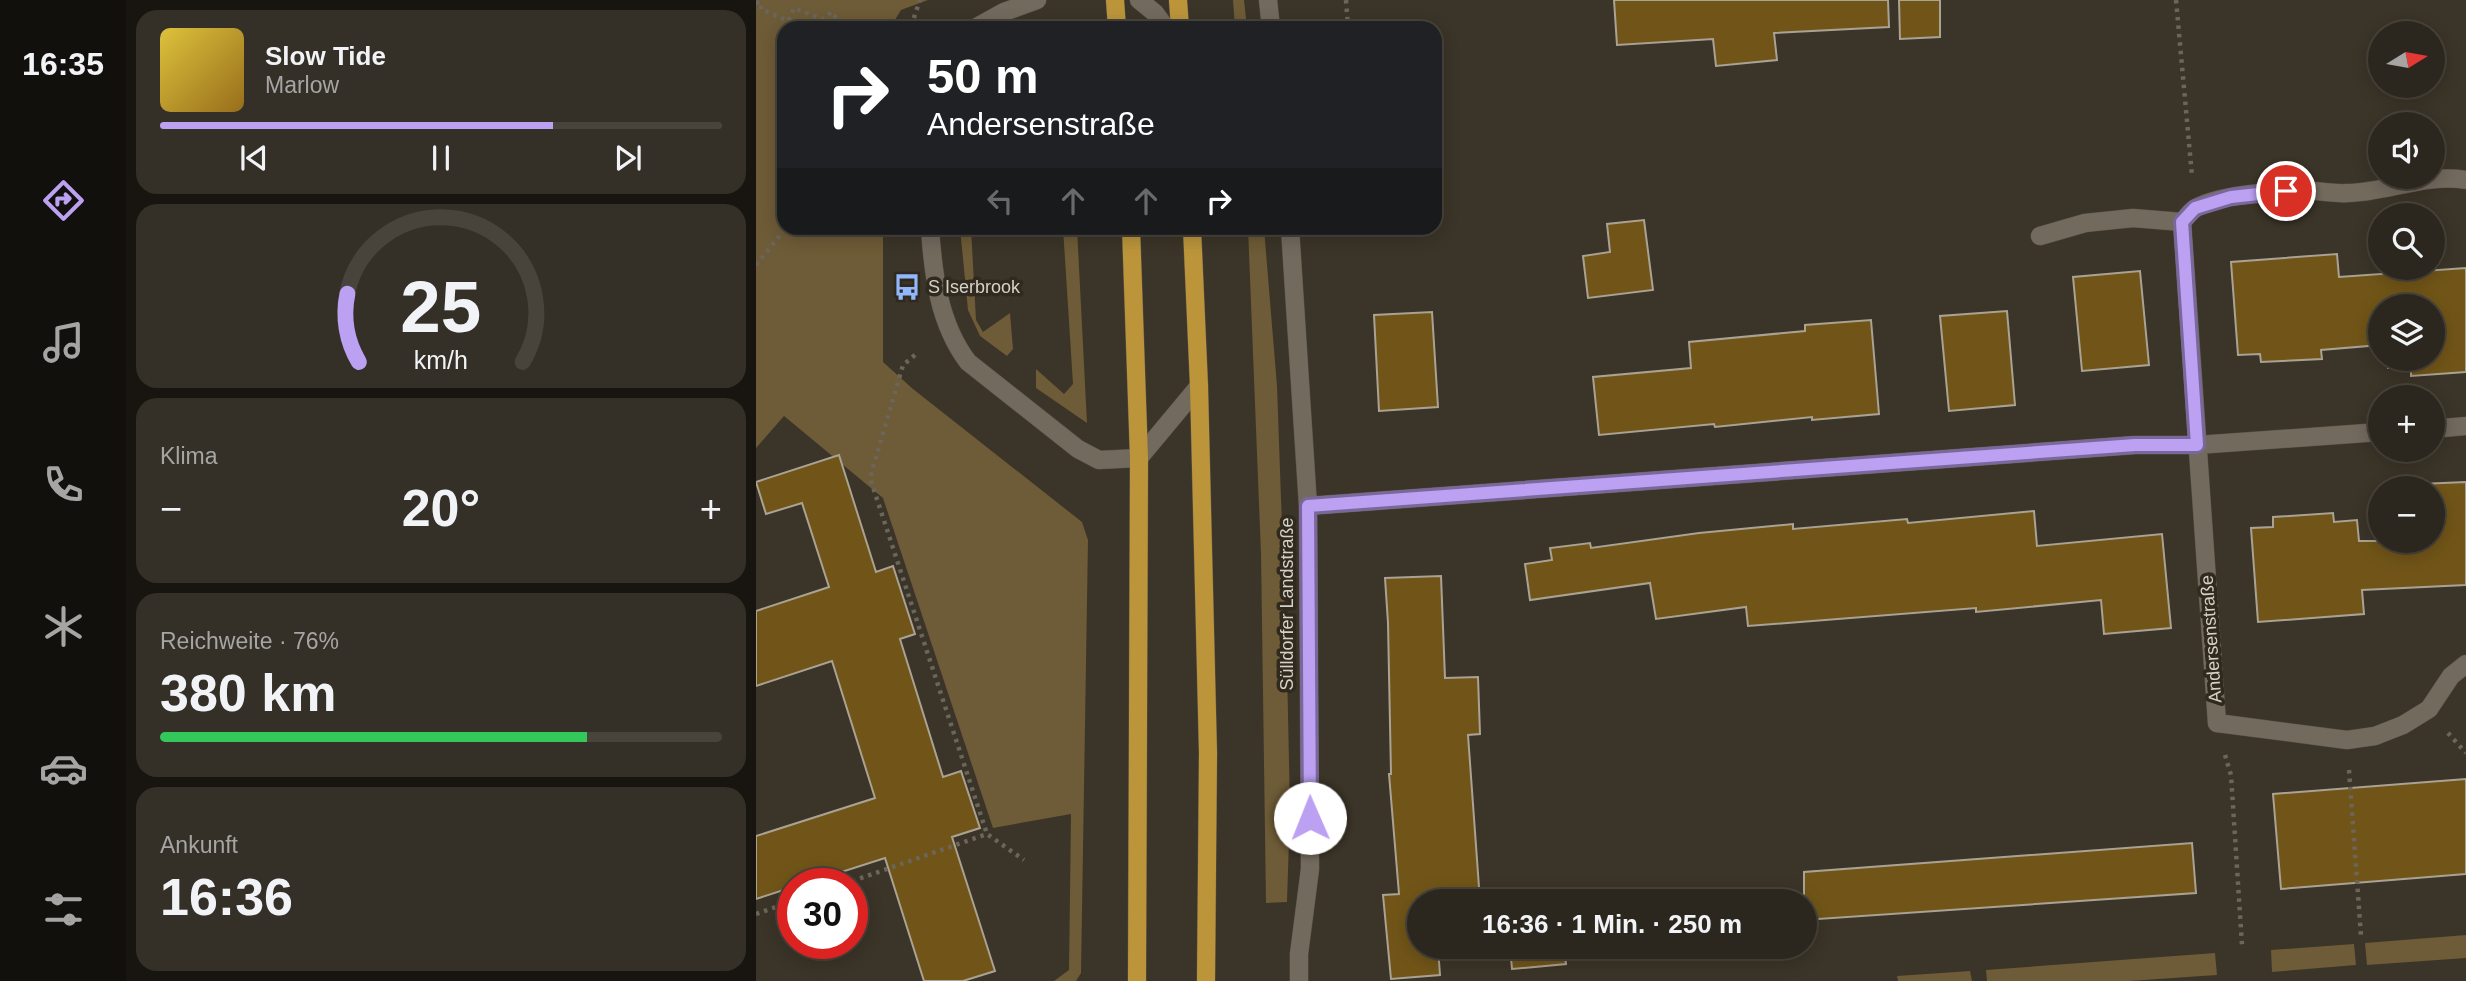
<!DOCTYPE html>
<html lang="de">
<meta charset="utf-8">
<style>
body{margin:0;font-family:Arial,sans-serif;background:#342f27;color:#f1f3f6;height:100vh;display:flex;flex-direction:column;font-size:26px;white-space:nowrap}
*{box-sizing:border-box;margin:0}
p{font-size:23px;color:#a6a5a4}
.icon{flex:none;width:38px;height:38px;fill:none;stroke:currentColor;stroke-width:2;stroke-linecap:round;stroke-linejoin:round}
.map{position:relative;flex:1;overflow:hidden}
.sheet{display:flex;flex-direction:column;gap:10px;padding:10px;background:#181510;width:630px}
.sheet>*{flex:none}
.top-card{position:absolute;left:21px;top:21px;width:665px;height:214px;border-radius:21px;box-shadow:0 4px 18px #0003,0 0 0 2px #48443c;background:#202124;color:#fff;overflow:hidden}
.needle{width:46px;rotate:79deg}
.buttons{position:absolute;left:1612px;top:21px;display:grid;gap:14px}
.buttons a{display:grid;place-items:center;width:77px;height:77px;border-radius:50%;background:#2c271e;box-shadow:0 4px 18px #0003,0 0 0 2px #48443c;font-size:35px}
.speed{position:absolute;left:21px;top:868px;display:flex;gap:14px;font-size:35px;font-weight:700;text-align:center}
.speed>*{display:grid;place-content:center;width:91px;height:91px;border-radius:50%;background:#2c271e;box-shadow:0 4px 18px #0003,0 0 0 2px #48443c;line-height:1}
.speed .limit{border:10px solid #d22;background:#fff;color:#111}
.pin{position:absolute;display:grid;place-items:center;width:60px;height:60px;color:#fff;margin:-30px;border:4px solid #fff;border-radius:50%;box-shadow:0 2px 7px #0007}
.me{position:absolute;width:77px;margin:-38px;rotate:359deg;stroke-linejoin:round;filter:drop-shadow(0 0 5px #0008)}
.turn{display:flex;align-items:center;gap:24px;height:147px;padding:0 35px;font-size:32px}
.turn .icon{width:91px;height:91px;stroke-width:2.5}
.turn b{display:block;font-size:49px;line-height:60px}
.lanes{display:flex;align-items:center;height:66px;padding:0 35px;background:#0003;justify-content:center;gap:35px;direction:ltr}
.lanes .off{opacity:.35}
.big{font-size:52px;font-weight:800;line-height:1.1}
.sheet .card{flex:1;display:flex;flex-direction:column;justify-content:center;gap:10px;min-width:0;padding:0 24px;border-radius:21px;background:#342f27}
.sheet .dial{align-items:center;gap:0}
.dial svg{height:182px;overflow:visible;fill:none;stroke:#48443c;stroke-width:7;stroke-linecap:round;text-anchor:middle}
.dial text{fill:#f1f3f6;stroke:none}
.song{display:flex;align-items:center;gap:21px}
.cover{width:84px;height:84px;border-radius:10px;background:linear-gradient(135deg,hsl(50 70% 55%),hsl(40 70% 35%))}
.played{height:7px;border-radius:4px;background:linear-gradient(90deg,#bca0f2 70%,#48443c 70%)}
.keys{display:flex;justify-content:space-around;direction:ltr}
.heat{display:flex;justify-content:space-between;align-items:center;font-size:38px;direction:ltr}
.charge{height:10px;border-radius:5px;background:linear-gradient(90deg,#34c759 76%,#48443c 0)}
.trip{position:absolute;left:651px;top:889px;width:410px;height:70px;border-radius:35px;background:#2c271e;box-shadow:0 4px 18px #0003,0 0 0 2px #48443c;font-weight:800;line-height:70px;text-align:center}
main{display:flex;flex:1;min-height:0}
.menu{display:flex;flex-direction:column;width:126px;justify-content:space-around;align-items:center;background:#12100c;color:#a6a5a4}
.menu .icon{width:49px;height:49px}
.menu .current{color:#bca0f2}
.menu b{font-size:32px;color:#f1f3f6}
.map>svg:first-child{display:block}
</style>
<main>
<nav class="menu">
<b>16:35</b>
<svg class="icon current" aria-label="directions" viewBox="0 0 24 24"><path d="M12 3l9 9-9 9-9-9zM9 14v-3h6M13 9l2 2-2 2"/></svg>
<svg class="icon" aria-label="music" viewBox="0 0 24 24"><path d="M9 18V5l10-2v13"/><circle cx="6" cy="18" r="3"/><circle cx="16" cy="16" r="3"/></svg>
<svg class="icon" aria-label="phone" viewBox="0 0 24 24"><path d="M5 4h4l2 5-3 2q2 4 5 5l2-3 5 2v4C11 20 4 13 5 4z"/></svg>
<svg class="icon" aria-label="climate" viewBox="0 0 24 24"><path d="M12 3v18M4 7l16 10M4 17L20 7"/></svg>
<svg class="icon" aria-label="car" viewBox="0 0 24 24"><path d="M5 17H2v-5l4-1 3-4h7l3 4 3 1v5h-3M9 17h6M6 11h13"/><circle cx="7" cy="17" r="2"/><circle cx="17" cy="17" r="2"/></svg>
<svg class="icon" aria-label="filters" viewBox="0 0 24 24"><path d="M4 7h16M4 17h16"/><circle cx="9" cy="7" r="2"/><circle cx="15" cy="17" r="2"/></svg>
</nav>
<section class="sheet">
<div class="card">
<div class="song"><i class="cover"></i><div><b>Slow Tide</b><p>Marlow</p></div></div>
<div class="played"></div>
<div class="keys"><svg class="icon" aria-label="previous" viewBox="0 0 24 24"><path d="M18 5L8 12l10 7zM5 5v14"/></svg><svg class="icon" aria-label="pause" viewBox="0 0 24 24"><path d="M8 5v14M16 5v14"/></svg><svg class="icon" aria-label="next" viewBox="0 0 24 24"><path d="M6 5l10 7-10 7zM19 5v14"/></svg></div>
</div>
<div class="card dial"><svg viewBox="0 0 100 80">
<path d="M14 69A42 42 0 1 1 86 69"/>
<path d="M14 69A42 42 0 0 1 9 39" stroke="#bca0f2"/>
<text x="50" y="56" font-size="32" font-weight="700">25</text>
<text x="50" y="72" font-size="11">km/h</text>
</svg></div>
<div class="card"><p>Klima</p>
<div class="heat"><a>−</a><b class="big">20°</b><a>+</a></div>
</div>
<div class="card"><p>Reichweite · 76%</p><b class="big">380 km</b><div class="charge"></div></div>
<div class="card"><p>Ankunft</p><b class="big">16:36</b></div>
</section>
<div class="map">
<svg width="1710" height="981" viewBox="0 0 1710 981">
<rect width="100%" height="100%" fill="#3b3428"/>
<path fill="#6e5b37" d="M 0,0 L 172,0 L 145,10 L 134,28 L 28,28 L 28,228 L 127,228 L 127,362 L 157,389 L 326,522 L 332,540 L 325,973 L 320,981 L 298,981 L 313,970 L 315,814 L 237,828 L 127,498 L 28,416 L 0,448 Z
M 477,0 L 488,0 L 491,28 L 479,28 Z
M 204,228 L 215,228 L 220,320 L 227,332 L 254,313 L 257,349 L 251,356 L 224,336 L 212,310 Z
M 307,228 L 321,228 L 331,423 L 280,388 L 280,369 L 308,394 L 317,384 Z
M 492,228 L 508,228 L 521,386 L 531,666 L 534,809 L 531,902 L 510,903 L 505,554 Z
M 1710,935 L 1710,958 L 1611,965 L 1609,943 Z
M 1598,944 L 1600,965 L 1516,972 L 1515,950 Z
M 1459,953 L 1461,975 L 1373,981 L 1231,981 L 1230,970 Z
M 1214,971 L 1216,981 L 1142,981 L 1141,976 Z"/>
<path fill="#715518" stroke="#aaa293" stroke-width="2" d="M 858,0 L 1132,0 L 1133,27 L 1018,33 L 1021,60 L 960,66 L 957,39 L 861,45 Z
M 1143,0 L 1184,0 L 1184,37 L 1144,39 Z
M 888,220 L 897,290 L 832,298 L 827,256 L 854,252 L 851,224 Z
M 1581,254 L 1583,277 L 1710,268 L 1710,372 L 1655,376 L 1655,366 L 1632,368 L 1631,359 L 1676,359 L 1676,306 L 1624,306 L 1624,345 L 1565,350 L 1566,359 L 1505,362 L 1504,354 L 1482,355 L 1475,262 Z
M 1384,271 L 1393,365 L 1326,371 L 1317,277 Z
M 1251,311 L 1259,405 L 1193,411 L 1184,316 Z
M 676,312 L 682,407 L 623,411 L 618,315 Z
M 1115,320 L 1123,414 L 1056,420 L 1056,417 L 959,427 L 958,424 L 843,435 L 837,377 L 935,368 L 933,342 L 1049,331 L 1049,325 Z
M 83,455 L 120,572 L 137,566 L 159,634 L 144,639 L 187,777 L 205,771 L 224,828 L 196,837 L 239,971 L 207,981 L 168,981 L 129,858 L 48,884 L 37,884 L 37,887 L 0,899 L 0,836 L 119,798 L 76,661 L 0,686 L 0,611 L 73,587 L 46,503 L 10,514 L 0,482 Z
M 1710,482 L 1710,585 L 1606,590 L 1608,614 L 1502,622 L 1495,528 L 1517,527 L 1517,517 L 1577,513 L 1578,522 L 1601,520 L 1603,541 L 1676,541 L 1676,488 L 1664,488 L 1664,484 Z
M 1278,511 L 1281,546 L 1406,534 L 1415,628 L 1348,634 L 1345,600 L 1220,612 L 1220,608 L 992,626 L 990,607 L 900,619 L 894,583 L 774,600 L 769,564 L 796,560 L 794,548 L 834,543 L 835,548 L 943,533 L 1037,524 L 1037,529 L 1151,519 L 1152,523 Z
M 685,576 L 689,678 L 722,677 L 724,734 L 712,735 L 724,901 L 663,901 L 663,947 L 682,947 L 684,975 L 635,979 L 627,895 L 643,894 L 633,774 L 635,774 L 632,623 L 629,578 Z
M 1710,779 L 1710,874 L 1525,889 L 1517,794 Z
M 1436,843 L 1440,893 L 1048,920 L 1048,872 Z
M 754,947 L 808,947 L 810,964 L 756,969 Z"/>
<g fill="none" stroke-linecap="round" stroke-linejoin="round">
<defs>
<path id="lane" d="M 383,0 L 399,13 L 410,28
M 219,28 L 248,12 L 281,0
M 174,228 C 177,274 183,324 212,362 L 322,449 L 343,460 L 383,458 L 443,386
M 1284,236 L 1329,223 L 1377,218 L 1426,222
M 1461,723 L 1591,740 L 1619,736 L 1647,725 L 1673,709 L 1695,676 L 1710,664"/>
<path id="street" d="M 512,0 L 515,28
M 534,228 L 552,506 L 554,869 L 543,954 L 543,981
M 1676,429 L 1710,426
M 552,506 L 1379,445 L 1441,445 L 1624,432
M 1461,723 L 1426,222 C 1430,218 1433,213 1437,210 C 1456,195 1525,190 1549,190 C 1563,191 1578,194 1592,193 C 1632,192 1670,173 1710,180"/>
<path id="primary" d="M 359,0 L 361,28
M 422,0 L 424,28
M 375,228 L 383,458 L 381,981
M 436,228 L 443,386 L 452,753 L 450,981"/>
</defs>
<use href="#lane" stroke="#585248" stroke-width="19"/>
<use href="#street" stroke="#585248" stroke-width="19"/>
<use href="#primary" stroke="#585248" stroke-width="19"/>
<path stroke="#6b655a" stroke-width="4.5" stroke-dasharray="3.5 5" stroke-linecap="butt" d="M 590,0 L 592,28
M 1420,0 L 1436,176
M 0,3 L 5,2 L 5,9 L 32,21 L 38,8 L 66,19 L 76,12 L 87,28
M 155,26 L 164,0
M 0,265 L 30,228
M 159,355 L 147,365 L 114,478 L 231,834
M 1692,733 L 1710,753
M 1469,755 L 1475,775 L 1486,945
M 1593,770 L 1605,936
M 88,884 L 231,834 L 268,860
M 0,914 L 37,901"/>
<use href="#lane" stroke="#726a5d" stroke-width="18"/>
<use href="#street" stroke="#726a5d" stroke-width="18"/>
<use href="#primary" stroke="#bc953b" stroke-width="18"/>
</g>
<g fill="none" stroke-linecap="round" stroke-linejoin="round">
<defs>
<path id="route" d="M 554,818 L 552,506 L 1379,445 L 1441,445 L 1426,222 L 1439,208 L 1475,197 L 1530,191"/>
</defs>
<use href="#route" stroke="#7a689d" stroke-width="18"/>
<use href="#route" stroke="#bca0f2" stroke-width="12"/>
</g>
<defs>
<symbol id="bus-bare" viewBox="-9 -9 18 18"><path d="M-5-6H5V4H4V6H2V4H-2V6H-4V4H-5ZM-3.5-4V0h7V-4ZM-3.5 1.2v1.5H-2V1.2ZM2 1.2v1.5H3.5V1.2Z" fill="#92b7fd" stroke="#302a1e" stroke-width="2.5" paint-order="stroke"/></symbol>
</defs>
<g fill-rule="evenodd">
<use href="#bus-bare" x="132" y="268" width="38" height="38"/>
</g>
<g text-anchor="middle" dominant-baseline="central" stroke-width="7" stroke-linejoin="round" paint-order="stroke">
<g font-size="18" fill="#d5d1c9" stroke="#302a1e" text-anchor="start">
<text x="172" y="287">S Iserbrook</text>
</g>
<g font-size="18" fill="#d5d1c9" stroke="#302a1e">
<text transform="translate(531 604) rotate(-90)">Sülldorfer Landstraße</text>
<text transform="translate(1455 639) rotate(-94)">Andersenstraße</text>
</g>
</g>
</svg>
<div class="buttons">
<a><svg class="needle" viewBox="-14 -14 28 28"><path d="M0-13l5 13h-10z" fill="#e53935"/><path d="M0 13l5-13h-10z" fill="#a6a5a4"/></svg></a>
<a><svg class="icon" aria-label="sound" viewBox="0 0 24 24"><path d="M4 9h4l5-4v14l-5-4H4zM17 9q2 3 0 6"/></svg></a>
<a><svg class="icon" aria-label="search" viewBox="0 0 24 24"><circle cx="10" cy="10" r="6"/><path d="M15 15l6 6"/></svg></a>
<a><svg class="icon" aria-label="layers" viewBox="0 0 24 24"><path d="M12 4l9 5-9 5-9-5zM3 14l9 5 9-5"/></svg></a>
<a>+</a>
<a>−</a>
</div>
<div class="speed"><div class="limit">30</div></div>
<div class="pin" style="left:1530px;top:191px;background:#d93025"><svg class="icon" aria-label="arrive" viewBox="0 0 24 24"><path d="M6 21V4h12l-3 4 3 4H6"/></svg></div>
<svg class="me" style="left:554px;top:818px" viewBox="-20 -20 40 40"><circle r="19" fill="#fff"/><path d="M0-13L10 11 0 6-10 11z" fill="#bca0f2"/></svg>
<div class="trip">16:36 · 1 Min. · 250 m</div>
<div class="top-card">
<div class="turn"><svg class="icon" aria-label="right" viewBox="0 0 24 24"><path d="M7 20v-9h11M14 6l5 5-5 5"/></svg><div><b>50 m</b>Andersenstraße</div></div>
<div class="lanes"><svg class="icon off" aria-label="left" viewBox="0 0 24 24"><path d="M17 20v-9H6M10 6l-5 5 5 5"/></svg><svg class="icon off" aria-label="ahead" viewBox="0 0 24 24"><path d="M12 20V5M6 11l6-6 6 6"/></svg><svg class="icon off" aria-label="ahead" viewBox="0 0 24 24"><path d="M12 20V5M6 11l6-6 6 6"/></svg><svg class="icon" aria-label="right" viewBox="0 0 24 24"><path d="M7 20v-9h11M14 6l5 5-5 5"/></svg></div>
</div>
</div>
</main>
